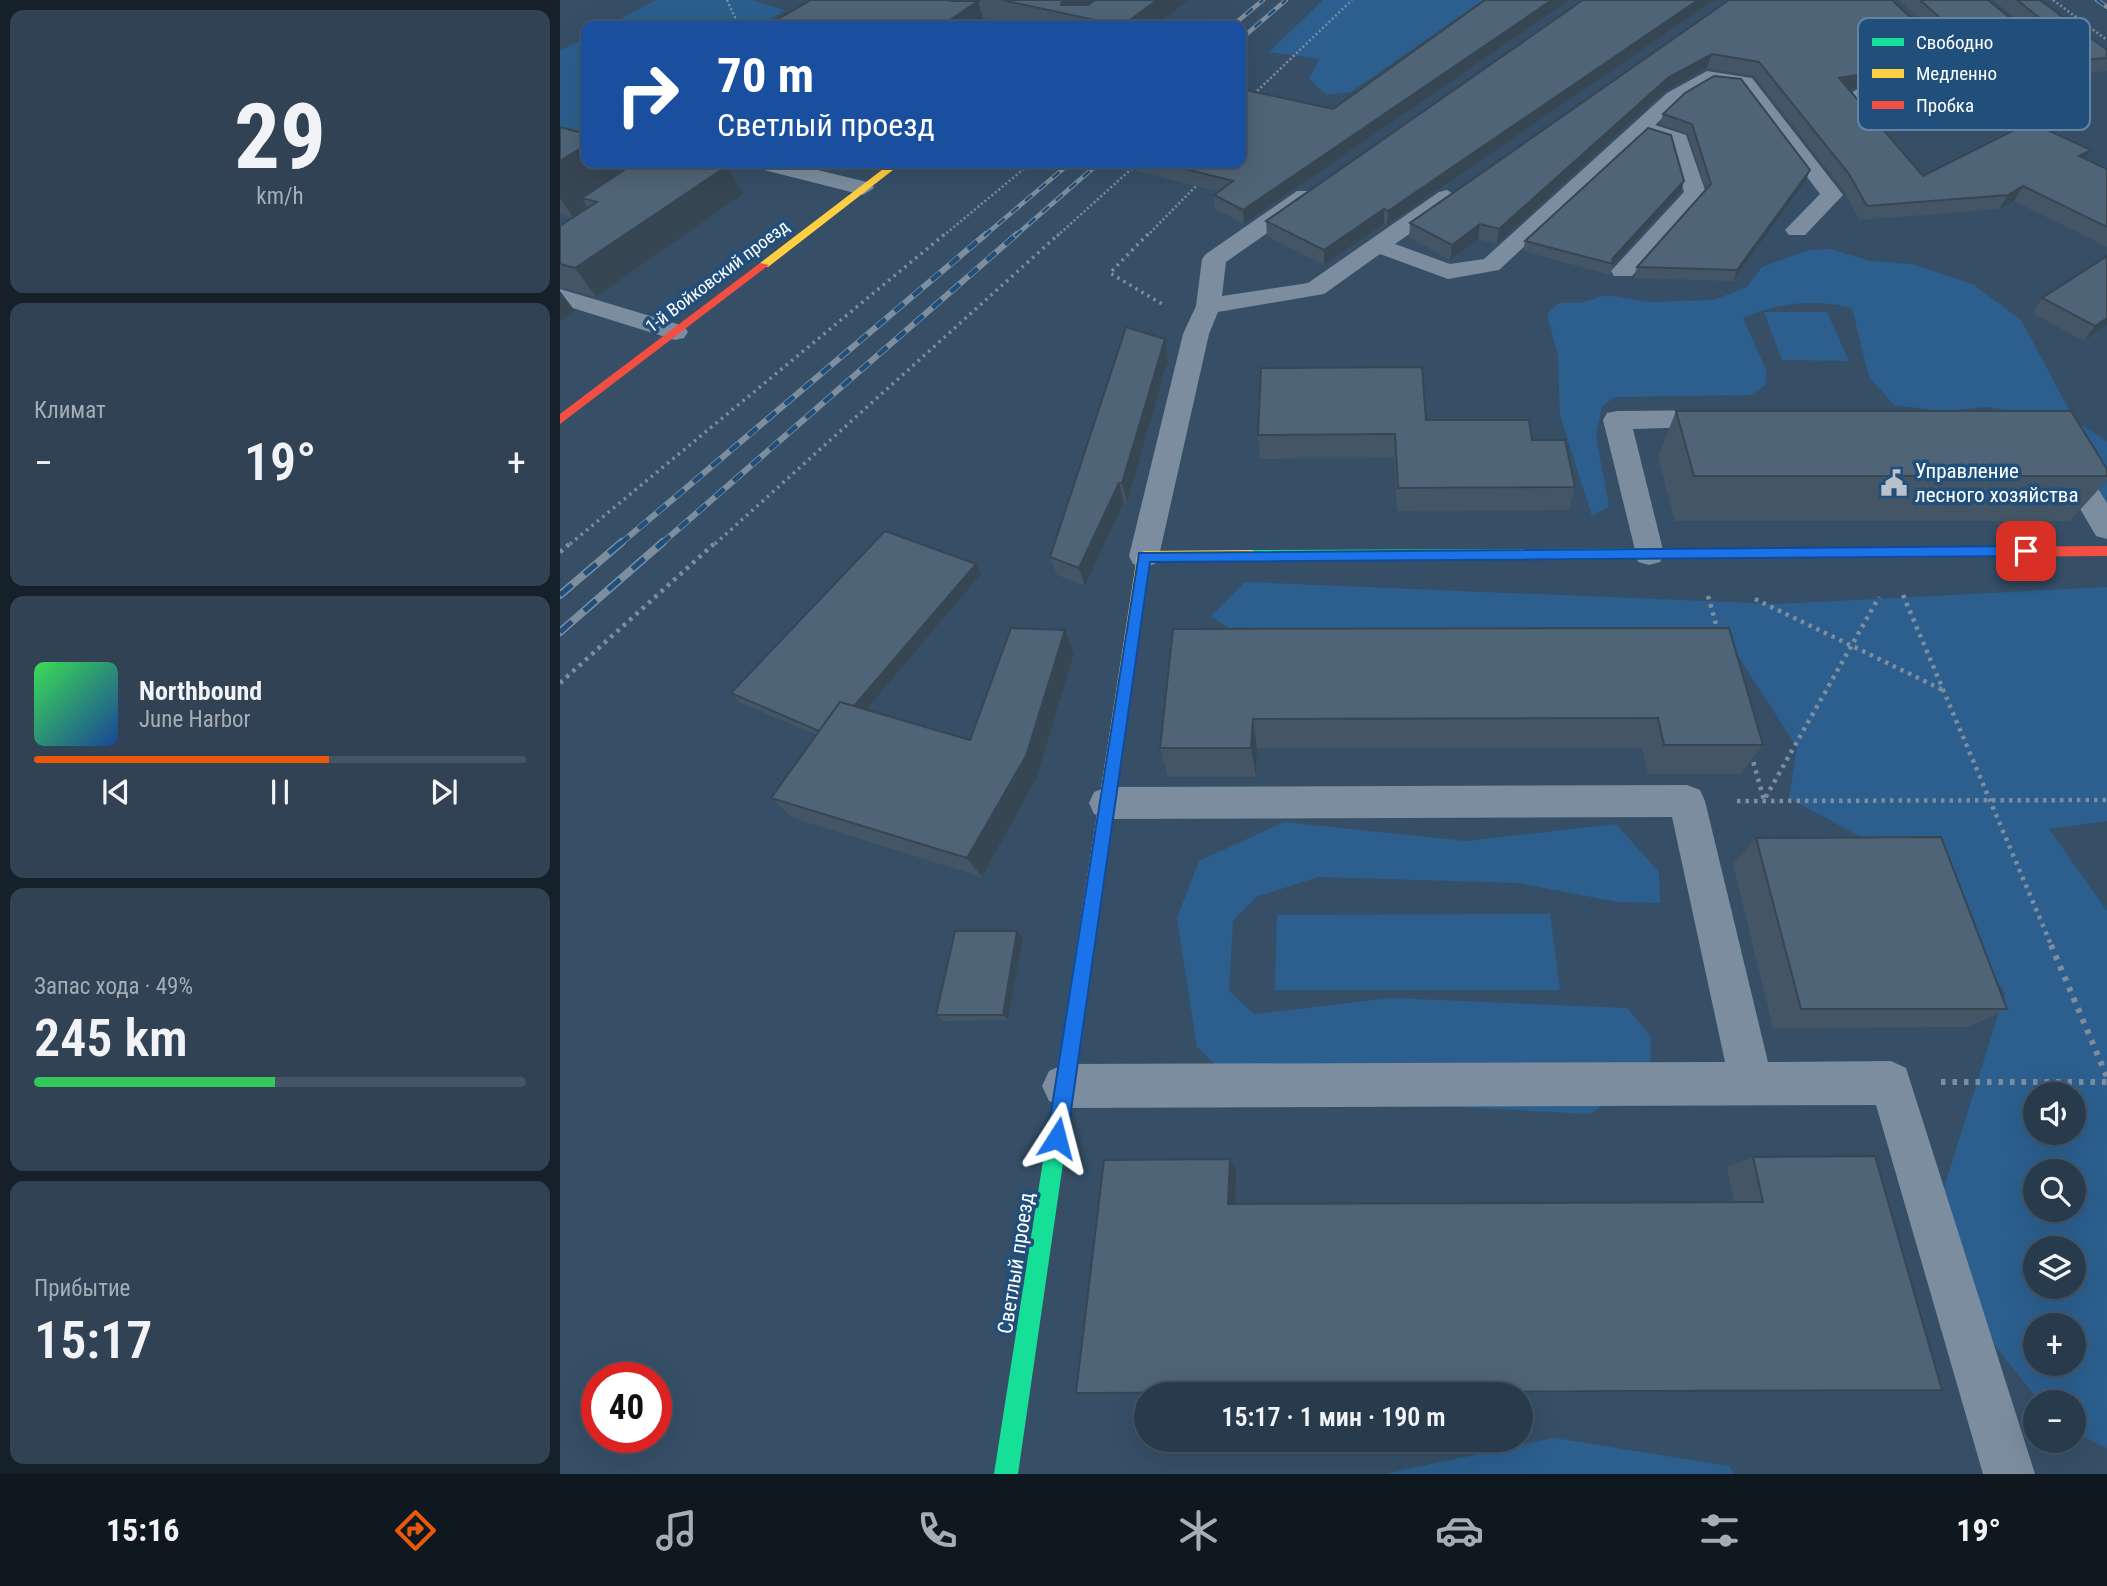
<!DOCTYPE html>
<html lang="ru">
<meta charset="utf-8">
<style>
body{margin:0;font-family:"Roboto Condensed",sans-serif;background:#304254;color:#f1f3f6;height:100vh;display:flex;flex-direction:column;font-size:26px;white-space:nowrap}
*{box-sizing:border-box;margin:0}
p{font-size:23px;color:#a5adb6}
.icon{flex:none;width:38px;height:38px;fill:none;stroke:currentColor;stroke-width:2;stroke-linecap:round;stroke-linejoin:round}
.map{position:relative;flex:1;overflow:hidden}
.panel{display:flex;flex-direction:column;gap:10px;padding:10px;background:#16202a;width:560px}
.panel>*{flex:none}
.guide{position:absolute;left:21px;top:21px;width:665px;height:147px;border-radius:14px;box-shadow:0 7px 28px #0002,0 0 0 2px #445565;background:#1a4fa0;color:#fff;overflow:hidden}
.tools{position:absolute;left:1463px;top:1082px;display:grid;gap:14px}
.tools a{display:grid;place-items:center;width:63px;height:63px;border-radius:50%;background:#283b4d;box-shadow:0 7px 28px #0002,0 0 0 2px #445565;font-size:35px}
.speed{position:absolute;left:21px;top:1362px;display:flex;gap:14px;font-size:35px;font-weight:700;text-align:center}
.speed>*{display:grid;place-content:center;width:91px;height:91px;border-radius:50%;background:#283b4d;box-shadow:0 7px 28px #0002,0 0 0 2px #445565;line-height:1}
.speed .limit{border:10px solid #d22;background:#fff;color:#111}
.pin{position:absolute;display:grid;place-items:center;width:60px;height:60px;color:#fff;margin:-30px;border-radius:14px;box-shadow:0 4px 10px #0006}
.me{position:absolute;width:77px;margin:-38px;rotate:9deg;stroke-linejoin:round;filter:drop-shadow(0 0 5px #0008)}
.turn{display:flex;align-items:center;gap:24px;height:147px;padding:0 21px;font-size:32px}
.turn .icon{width:91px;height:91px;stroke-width:2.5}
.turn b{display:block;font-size:49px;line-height:60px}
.big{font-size:52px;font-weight:600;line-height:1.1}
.panel .card{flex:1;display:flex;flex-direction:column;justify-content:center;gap:10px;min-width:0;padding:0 24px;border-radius:14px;background:#304254}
.panel .dial{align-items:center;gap:0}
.dial b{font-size:91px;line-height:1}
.song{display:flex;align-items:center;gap:21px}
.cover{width:84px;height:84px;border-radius:10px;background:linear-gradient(135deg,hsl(130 70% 55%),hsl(220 70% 35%))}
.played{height:7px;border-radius:4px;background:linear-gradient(90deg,#ea580c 60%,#445565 60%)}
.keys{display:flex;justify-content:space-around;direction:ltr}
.heat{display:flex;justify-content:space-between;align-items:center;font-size:38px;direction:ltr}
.charge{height:10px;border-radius:5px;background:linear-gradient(90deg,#34c759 49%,#445565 0)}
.trip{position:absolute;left:574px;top:1382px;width:399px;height:70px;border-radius:35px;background:#283b4d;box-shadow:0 7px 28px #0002,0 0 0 2px #445565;font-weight:600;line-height:70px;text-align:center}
.dock{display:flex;height:112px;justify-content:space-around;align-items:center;background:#10181f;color:#a5adb6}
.dock .icon{width:49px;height:49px}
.dock .on{color:#ea580c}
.dock b{font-size:32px;color:#f1f3f6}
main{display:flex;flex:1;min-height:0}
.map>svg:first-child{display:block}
</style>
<main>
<section class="panel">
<div class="card dial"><b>29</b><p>km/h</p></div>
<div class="card"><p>Климат</p>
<div class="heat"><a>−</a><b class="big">19°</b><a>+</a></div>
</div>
<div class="card">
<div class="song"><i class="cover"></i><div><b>Northbound</b><p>June Harbor</p></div></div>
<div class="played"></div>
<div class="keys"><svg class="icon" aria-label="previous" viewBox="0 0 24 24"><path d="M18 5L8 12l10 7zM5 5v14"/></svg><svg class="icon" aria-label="pause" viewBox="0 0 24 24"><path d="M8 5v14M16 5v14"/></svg><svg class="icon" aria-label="next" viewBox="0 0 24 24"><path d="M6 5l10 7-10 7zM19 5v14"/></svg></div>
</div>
<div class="card"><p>Запас хода · 49%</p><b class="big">245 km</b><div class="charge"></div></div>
<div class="card"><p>Прибытие</p><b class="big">15:17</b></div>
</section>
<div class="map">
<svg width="1547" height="1474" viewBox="0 0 1547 1474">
<rect width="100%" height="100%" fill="#364f67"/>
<path fill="#2c5f8e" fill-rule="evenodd" d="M 96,0 L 190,0 L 225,10 L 199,26 L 47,26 Z
M 763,0 L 923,0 L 791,92 L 766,95 L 749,78 L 760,59 L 709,52 Z
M 26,37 L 26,162 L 0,155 L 0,51 Z
M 1270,249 L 1310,261 L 1352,264 L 1414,285 L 1461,320 L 1515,421 L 1547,441 L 1547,507 L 1488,415 L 1425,407 L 1382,411 L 1334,405 L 1309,377 L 1292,308 C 1255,299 1218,302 1183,318 L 1207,372 L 1205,385 L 1191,395 L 1055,397 L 1042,406 L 1036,436 L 1049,506 L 1032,516 L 1000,415 L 998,355 L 987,314 L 999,303 L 1020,303 L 1047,295 L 1089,302 L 1154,300 L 1187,287 L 1202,267 L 1249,250 Z
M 1204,312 L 1267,312 L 1289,361 L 1222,360 Z
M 685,582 L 1216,604 L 1547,587 L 1547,821 L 1489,829 L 1547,911 L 1547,1448 L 1514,1432 L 1514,1402 L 1480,1402 L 1363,1255 L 1445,993 L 1363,871 L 1229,798 L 1237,747 L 1178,656 L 690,642 L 651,616 ZM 1475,1094 L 1514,1094 L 1514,1132 L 1475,1132 ZM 1475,1171 L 1514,1171 L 1514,1209 L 1475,1209 ZM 1475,1248 L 1514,1248 L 1514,1286 L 1475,1286 ZM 1475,1325 L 1514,1325 L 1514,1363 L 1475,1363 Z
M 724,822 L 906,841 L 1056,824 L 1099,872 L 1100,903 L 1058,902 L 958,883 L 758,877 L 696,897 L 673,921 L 669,991 L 694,1014 L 831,998 L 1067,1008 L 1091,1037 L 1090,1072 L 1030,1114 L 689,1096 L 637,1047 L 617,918 L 639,861 Z
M 990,914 L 1000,990 L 715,990 L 717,915 Z
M 994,1438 L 1169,1466 L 1174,1474 L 824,1474 Z"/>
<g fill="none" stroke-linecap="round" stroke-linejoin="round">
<path stroke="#7b8d9e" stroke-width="2.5" stroke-dasharray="2 2.5" stroke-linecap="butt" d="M 167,0 L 179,26
M 1493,0 L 1547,40
M 694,94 L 792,0
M 383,236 L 471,163
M 497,236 L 578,163
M 587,236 L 639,183"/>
<path stroke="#7b8d9e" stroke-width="3.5" stroke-dasharray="2.5 4.5" stroke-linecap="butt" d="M 588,234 L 550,273 L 602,304
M 10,544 L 385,234
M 155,544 L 499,234"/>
<path stroke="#7b8d9e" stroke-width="4.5" stroke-dasharray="3.5 5" stroke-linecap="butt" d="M 0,552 L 12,542
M 1343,595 L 1492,947
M 1148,596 L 1158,631
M 1195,599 L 1383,690
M 0,683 L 156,542
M 1191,754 L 1204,800 L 1319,597
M 1177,801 L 1547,800"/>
<path stroke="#7b8d9e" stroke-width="6" stroke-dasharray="4.5 7" stroke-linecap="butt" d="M 1491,945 L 1547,1077
M 1381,1082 L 1547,1082"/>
<path fill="#7b8d9e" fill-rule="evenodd" d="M 1505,64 L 1515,70 L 1512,74 L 1296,102 L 1286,96 L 1296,90 Z
M 1147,71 L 1192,78 L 1283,195 L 1245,235 L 1229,235 L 1225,230 L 1260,194 L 1179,87 L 1150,83 L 1121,101 L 1095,125 L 1126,135 L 1146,193 L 1072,276 L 1054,276 L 1051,271 L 1124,192 L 1110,143 L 1085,135 L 939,270 L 888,279 L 820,254 L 764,294 L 658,312 L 649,334 L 599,556 L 595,564 L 584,567 L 573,564 L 569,556 L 623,334 L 636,306 L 642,259 L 646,254 L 737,191 L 753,191 L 756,196 L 753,201 L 666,262 L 662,296 L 748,283 L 879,192 L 887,190 L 898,197 L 895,202 L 835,244 L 890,264 L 924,259 L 1107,93 Z
M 193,163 L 229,163 L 311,183 L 314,188 L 303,195 L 196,168 Z
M 0,289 L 124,326 L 128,332 L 124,338 L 115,340 L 0,304 Z
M 1160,410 L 1170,412 L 1174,419 L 1170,426 L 1073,429 L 1104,554 L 1100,562 L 1089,565 L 1078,562 L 1043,420 L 1047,413 L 1057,411 Z
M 1505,449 L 1515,452 L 1547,503 L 1547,539 L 1536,536 L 1491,459 L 1495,452 Z
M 1127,785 L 1140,790 L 1145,801 L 1208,1062 L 1331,1061 L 1346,1068 L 1475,1474 L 1423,1474 L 1316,1105 L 504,1108 L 489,1101 L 482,1086 L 489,1071 L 504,1064 L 1165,1062 L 1112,817 L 547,819 L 534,814 L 529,803 L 534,792 L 547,787 Z"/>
<path fill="#16e098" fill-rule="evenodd" d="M 1200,548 L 1207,553 L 1200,558 L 692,560 L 685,555 L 692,550 Z
M 524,947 L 530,950 L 533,956 L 458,1474 L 434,1474 L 515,956 L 518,950 Z"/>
<path fill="#ffcf43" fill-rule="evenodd" d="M 302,0 L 317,0 L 431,26 L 417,26 Z
M 331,163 L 342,163 L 208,267 L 200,267 L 200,263 Z
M 692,550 L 699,555 L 692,560 L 590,561 L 533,956 L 530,962 L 524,965 L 518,962 L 515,956 L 577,556 L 584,551 Z"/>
<path fill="#f24e42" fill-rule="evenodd" d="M 200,263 L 209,265 L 0,424 L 0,414 Z
M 1547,546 L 1547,556 L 1200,558 L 1193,553 L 1200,548 Z"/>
<defs>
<path id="rail-far2" d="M 1537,0 L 1547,7
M 672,26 L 703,0
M 681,39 L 726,0
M 424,236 L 510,163
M 455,236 L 539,163"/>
<path id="rail-far1" d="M 60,544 L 426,234
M 101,544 L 457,234"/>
<path id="rail" d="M 0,595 L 62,542
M 0,632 L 103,542"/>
</defs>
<use href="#rail-far2" stroke="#7d8f9e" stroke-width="4.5"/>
<use href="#rail-far1" stroke="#7d8f9e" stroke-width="6"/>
<use href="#rail" stroke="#7d8f9e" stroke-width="8"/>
<use href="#rail-far2" stroke="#214f7c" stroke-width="2.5" stroke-dasharray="9" stroke-linecap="butt"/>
<use href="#rail-far1" stroke="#214f7c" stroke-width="4.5" stroke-dasharray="12" stroke-linecap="butt"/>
<use href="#rail" stroke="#214f7c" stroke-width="5" stroke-dasharray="16" stroke-linecap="butt"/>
</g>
<path fill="#445666" d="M 251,0 L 629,0 L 595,26 L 464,26 L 422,17 L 425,26 Z
M 925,0 L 1009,0 L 684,224 L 655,209 L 654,195 L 658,192 L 547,163 L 681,163 L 773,109 Z
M 1023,0 L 1154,0 L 827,225 L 824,224 L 764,265 L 707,236 L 706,221 Z
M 1169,0 L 1262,0 L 1261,1 L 1388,73 L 1289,89 L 1363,176 L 1531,150 L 1525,159 L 1547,169 L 1547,247 L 1454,201 L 1439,209 L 1300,220 L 1282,188 L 1194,76 L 1147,68 L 1105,91 L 937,244 L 918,239 L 890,260 L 849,237 L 850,223 Z
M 1339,0 L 1428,0 L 1482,64 L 1422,72 L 1415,69 Z
M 1433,0 L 1480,0 L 1547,50 L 1547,71 L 1513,74 L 1517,68 Z
M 1125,93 L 1246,180 L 1173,281 L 1074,278 L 1077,267 L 1146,190 L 1128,134 L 1100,124 L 1103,114 Z
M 0,127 L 26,163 L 55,163 L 61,172 L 91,166 L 167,166 L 183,194 L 36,297 L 0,287 L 0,226 L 12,218 L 0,214 Z
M 1124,181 L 1121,191 L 1053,265 L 1050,275 L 963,251 L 965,241 Z
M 1547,256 L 1547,325 L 1524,341 L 1472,313 L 1482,298 Z
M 605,339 L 608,359 L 567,503 L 564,502 L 525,586 L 497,575 L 490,557 Z
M 1116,411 L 1547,469 L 1547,480 L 1510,521 L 1115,521 L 1098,457 Z
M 866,420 L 972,440 L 1015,487 L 1009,510 L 837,511 L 834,458 L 700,459 L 698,435 Z
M 421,574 L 305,710 L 410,740 L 505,630 L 514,654 L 477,777 L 422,877 L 233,818 L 211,798 L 257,735 L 179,702 L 171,693 Z
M 1169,628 L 1203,745 L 1181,774 L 1088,774 L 1082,748 L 697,748 L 696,777 L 608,777 L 600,748 L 613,629 Z
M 1196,838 L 1447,1009 L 1408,1027 L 1213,1028 L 1173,864 Z
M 457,931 L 463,937 L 448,1020 L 383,1021 L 376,1015 Z
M 1193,1157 L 1382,1390 L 516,1393 L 670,1159 L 676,1170 L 675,1204 L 1174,1202 L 1167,1167 Z"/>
<path fill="#374653" d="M 503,0 L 538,0 L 516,16 L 501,5 L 502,1 Z
M 597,0 L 629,0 L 595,26 L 562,26 Z
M 992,0 L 1009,0 L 684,224 L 683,210 Z
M 1138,0 L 1154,0 L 827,225 L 828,211 Z
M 418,1 L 425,26 L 381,26 Z
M 1490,50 L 1482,64 L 1422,72 L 1429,58 Z
M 1152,54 L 1147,68 L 1105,91 L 937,244 L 939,229 L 1109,77 Z
M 1395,59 L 1388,73 L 1274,92 L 1279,78 Z
M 26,145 L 26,163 L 55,163 L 68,184 L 37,202 L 22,198 L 29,209 L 14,219 L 0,198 L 0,161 Z
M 1531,150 L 1521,165 L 1519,156 Z
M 167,166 L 183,194 L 36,297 L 15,268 Z
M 1250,170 L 1246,180 L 1173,281 L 1177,270 Z
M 1124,181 L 1121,191 L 1053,265 L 1052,259 Z
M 1463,186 L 1454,201 L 1439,209 L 1448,195 Z
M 824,209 L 824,224 L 764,265 L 764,250 Z
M 920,224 L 918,239 L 890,260 L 892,245 Z
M 0,291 L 15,311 L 0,322 Z
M 1547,318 L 1547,325 L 1524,341 L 1535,326 Z
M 605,339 L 608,359 L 567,503 L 562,483 Z
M 559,483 L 564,502 L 525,586 L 519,568 Z
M 416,564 L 421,574 L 277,744 L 269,735 Z
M 505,630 L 514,654 L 477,777 L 422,877 L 407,858 Z
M 693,719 L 697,748 L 696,777 L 691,748 Z
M 457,931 L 463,937 L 448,1020 L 443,1015 Z
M 670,1159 L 676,1170 L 675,1212 L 668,1204 Z"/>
<path fill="#4f6477" stroke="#374653" stroke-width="2" d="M 251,0 L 386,0 L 392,1 L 418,1 L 381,26 L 206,26 Z
M 442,0 L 503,0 L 502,1 L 501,5 L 528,5 L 535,0 L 597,0 L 562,26 Z
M 925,0 L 992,0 L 683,210 L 654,195 L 673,181 L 601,163 L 681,163 L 681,89 L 773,109 Z
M 1023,0 L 1138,0 L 828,211 L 824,209 L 764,250 L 706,221 Z
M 1169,0 L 1332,0 L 1395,59 L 1279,78 L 1363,176 L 1470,122 L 1531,150 L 1519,156 L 1547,169 L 1547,227 L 1463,186 L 1448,195 L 1307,206 L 1289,174 L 1199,62 L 1152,54 L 1109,77 L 939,229 L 920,224 L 892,245 L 850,223 Z
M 1360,0 L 1428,0 L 1490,50 L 1429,58 L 1422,55 Z
M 1457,0 L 1480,0 L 1547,50 L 1547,58 L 1521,60 L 1525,54 Z
M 1154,76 L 1181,79 L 1250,170 L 1177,270 L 1077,267 L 1151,184 L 1132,124 L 1103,114 L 1125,93 Z
M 0,127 L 26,134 L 26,145 L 0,161 Z
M 1088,128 L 1111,135 L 1124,181 L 1052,259 L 1053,264 L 965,241 Z
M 75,163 L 91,166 L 97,163 L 165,163 L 167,166 L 15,268 L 0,264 L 0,226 L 37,202 L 22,198 Z
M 1547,256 L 1547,318 L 1535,326 L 1482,298 Z
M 566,327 L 605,339 L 562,483 L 559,483 L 519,568 L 490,557 Z
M 862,367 L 866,420 L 969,420 L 972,440 L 1005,440 L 1015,487 L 838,488 L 835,434 L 698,435 L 701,368 Z
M 1116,411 L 1511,411 L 1547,469 L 1547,476 L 1134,476 Z
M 325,531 L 416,564 L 294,706 L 280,702 L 259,731 L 171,693 Z
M 451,628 L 505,630 L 466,756 L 407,858 L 211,798 L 280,702 L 410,740 Z
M 1169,628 L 1203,745 L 1104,745 L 1098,718 L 693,719 L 691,748 L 600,748 L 613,629 Z
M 1381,837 L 1447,1009 L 1241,1009 L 1196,838 Z
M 395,931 L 457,931 L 443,1015 L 376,1015 Z
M 1315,1156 L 1382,1390 L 516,1393 L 544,1160 L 670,1159 L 668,1204 L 1203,1202 L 1193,1157 Z"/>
<path fill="#1a73e8" stroke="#114b97" stroke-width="2" d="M 1466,546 L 1473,551 L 1466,556 L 590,562 L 507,1138 L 504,1145 L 497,1148 L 490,1145 L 487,1138 L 579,553 Z"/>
<defs>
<symbol id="civic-bare" viewBox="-9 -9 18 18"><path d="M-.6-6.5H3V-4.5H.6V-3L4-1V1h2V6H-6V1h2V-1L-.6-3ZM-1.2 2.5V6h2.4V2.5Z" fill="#b9c1ca" stroke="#214f7c" stroke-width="2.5" paint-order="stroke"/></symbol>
</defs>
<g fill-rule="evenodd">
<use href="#civic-bare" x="1315" y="464" width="38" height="38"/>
</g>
<g text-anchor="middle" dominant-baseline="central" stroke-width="7" stroke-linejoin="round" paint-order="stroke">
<g font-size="18" fill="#fff" stroke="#214f7c">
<text transform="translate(157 276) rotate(-37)">1-й Войковский проезд</text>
</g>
<g font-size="21" fill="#fff" stroke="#214f7c" text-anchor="start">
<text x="1355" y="471">Управление<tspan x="1355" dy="24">лесного хозяйства</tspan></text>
</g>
<g font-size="21" fill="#fff" stroke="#214f7c">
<text transform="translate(456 1263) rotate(-81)">Светлый проезд</text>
</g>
</g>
<rect x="1298" y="18" width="232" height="112" rx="10" fill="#214f7c" stroke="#6484a3" stroke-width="2"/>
<rect x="1312" y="38" width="32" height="8" fill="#16e098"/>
<rect x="1312" y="69" width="32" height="9" fill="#ffcf43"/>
<rect x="1312" y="101" width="32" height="8" fill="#f24e42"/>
<g font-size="19" fill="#fff">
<text x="1356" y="49">Свободно</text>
<text x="1356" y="80">Медленно</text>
<text x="1356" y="112">Пробка</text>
</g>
</svg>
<div class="tools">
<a><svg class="icon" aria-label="sound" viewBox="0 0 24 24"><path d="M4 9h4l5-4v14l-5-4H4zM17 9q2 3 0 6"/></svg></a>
<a><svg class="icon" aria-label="search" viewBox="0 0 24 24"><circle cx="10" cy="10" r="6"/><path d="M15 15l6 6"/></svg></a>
<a><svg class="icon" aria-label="layers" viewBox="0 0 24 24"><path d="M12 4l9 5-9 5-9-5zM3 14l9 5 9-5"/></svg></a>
<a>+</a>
<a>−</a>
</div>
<div class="speed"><div class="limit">40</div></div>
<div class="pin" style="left:1466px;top:551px;background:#d93025"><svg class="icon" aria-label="arrive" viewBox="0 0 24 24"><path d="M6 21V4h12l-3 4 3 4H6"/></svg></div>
<svg class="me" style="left:497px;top:1138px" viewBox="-20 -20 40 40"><path d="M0-17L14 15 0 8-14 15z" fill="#1a73e8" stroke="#fff" stroke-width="4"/></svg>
<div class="trip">15:17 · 1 мин · 190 m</div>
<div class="guide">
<div class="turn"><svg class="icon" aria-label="right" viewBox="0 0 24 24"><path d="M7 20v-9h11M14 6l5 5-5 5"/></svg><div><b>70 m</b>Светлый проезд</div></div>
</div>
</div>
</main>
<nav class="dock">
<b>15:16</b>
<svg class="icon on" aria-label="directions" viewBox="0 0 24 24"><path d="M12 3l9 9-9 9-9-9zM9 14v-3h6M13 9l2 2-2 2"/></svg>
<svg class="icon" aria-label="music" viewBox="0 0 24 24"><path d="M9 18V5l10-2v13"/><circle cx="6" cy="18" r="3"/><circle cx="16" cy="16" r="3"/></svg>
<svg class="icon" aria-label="phone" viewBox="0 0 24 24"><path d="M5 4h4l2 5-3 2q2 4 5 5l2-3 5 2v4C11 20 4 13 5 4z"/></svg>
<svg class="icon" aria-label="climate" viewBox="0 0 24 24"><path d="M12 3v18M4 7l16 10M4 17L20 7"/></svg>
<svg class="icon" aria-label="car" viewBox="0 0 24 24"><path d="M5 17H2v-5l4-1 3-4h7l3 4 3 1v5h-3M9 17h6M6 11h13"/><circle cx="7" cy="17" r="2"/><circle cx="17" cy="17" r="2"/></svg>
<svg class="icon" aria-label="filters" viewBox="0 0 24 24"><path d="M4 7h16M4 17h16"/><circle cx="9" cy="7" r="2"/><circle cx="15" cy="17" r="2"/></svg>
<b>19°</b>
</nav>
